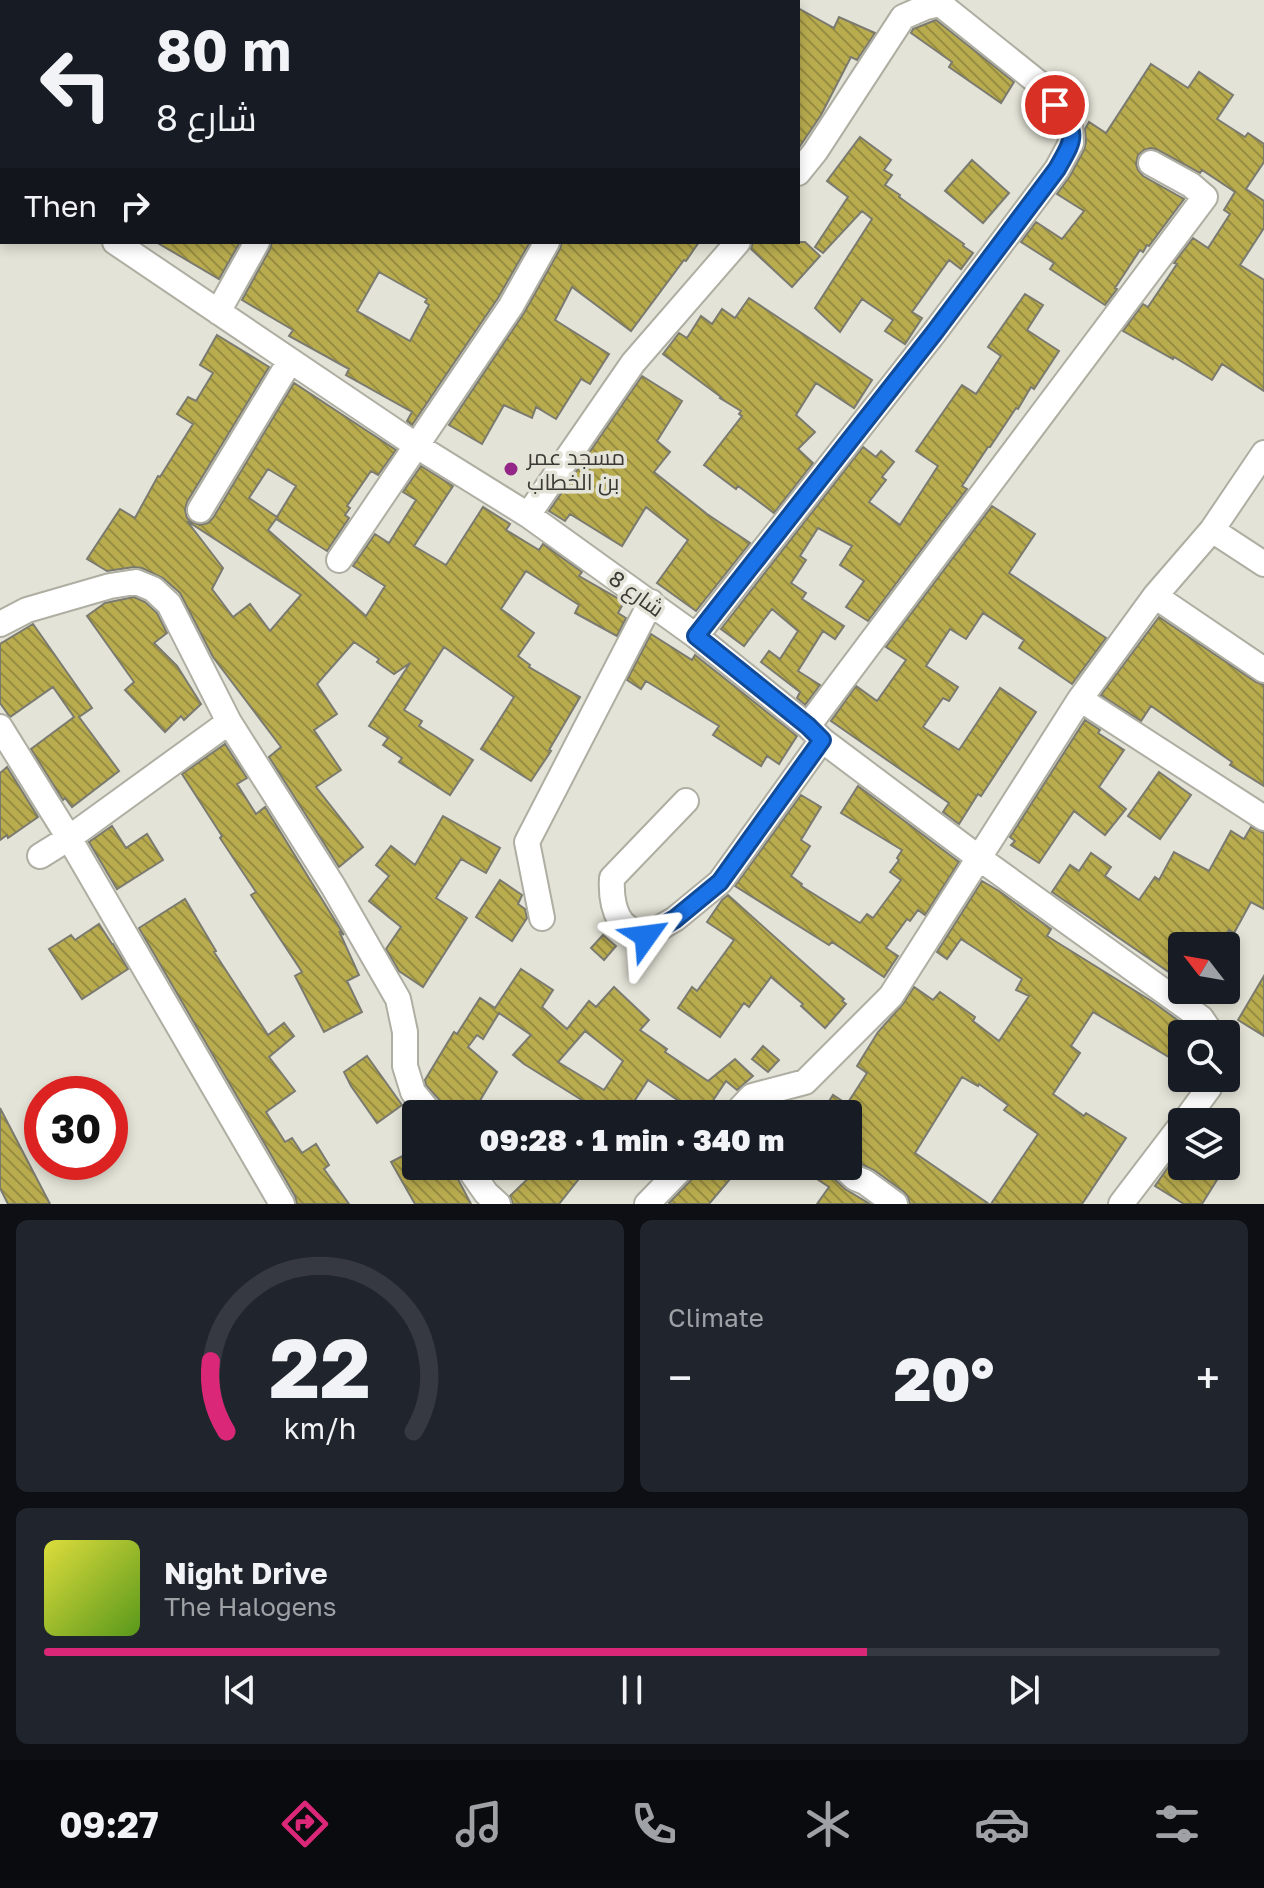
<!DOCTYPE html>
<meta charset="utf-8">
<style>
body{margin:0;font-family:"Golos Text",Cairo,sans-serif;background:#20242c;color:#f1f3f6;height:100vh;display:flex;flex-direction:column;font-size:30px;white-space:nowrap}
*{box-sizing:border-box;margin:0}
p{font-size:26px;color:#9ea1a6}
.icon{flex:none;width:44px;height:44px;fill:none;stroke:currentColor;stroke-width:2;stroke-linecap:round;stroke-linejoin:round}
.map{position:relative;height:1204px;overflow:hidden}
.sheet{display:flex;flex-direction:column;gap:16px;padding:16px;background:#0d0f14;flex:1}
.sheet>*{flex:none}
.guide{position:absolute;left:0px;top:0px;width:800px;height:244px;box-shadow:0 4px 12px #0003;background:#171b24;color:#f1f3f6;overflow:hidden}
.needle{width:52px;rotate:301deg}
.controls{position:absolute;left:1168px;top:932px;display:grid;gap:16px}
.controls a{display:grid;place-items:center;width:72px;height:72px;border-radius:8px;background:#171b24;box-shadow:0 4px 12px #0003;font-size:40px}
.speed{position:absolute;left:24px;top:1076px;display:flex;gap:16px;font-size:40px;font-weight:700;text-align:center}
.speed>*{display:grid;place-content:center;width:104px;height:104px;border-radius:50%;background:#171b24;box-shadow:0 4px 12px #0003;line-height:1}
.speed .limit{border:12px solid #d22;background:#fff;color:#111}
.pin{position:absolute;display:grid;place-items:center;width:68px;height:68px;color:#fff;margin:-34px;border:4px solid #fff;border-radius:50%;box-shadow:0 2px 8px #0007}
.me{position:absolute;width:88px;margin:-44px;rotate:59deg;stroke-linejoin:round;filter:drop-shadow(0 0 6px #0008)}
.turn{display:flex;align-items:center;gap:28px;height:168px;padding:0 24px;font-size:36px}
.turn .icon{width:104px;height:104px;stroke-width:2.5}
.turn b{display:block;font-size:56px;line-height:68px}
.then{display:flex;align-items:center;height:76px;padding:0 24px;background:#0003;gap:16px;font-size:30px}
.big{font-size:60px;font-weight:800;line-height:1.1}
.sheet .tile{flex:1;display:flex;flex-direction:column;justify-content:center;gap:12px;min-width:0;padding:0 28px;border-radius:12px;background:#20242c}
.sheet .dial{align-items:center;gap:0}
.dial svg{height:208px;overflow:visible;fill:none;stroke:#363941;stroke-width:7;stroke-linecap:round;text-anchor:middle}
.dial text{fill:#f1f3f6;stroke:none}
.song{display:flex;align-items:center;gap:24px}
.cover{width:96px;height:96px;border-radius:12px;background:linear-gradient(135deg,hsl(60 70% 55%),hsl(90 70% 35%))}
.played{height:8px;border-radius:4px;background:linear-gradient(90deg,#db2777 70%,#363941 70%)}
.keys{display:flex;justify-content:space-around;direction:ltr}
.heat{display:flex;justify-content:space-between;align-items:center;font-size:44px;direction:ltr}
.sheet .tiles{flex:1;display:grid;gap:16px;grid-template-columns:1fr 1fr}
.tile:last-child{grid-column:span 2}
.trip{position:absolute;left:402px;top:1100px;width:460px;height:80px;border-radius:8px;background:#171b24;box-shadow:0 4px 12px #0003;font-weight:800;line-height:80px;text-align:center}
.tabs{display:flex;height:128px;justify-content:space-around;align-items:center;background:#090b0e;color:#9ea1a6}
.tabs .icon{width:56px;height:56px}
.tabs .on{color:#db2777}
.tabs b{font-size:36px;color:#f1f3f6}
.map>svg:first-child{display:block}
</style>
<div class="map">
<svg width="1264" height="1204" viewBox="0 0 1264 1204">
<defs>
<pattern id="building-back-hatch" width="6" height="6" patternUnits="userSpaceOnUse" patternTransform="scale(2)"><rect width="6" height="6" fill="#b9ac4f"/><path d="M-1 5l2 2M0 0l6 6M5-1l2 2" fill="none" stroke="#978d42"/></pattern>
</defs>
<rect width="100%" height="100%" fill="#e4e3d7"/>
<path fill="url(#building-back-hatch)" stroke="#7b7a6f" stroke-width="2" fill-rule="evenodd" d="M 798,8 L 834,28 L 839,17 L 875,33 L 857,60 L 851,57 L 821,115 L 798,149 Z
M 936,20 L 1014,82 L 1001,103 L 949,67 L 952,62 L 911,33 L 913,29 Z
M 1151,64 L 1188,88 L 1199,72 L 1233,95 L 1217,119 L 1245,137 L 1248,133 L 1264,144 L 1264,162 L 1246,189 L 1264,201 L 1264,228 L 1240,265 L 1264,280 L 1264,391 L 1222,364 L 1212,380 L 1174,357 L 1173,359 L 1123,331 L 1143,304 L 1148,307 L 1177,264 L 1174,263 L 1193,238 L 1208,248 L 1230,214 L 1224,210 L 1235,192 L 1202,170 L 1200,173 L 1158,150 L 1151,148 L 1144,150 L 1138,155 L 1136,164 L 1138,170 L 1143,176 L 1184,199 L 1149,246 L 1147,245 L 1143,252 L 1140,250 L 1115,288 L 1117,289 L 1105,305 L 1050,269 L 1054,263 L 1021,242 L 1036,222 L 1062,239 L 1084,211 L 1057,194 L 1070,176 L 1084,150 L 1086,142 L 1085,129 L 1089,122 L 1106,133 Z
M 860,137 L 891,160 L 884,170 L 892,175 L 885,185 L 900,195 L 899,197 L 964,244 L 963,246 L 973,253 L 961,269 L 949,260 L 912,312 L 922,318 L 905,344 L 885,331 L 893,320 L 862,299 L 840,332 L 815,308 L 872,219 L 862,211 L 823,253 L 815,247 L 848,197 L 827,181 Z
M 972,160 L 1009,193 L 983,223 L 945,191 Z
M 156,242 L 240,242 L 219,279 Z
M 272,242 L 530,242 L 498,298 L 412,425 L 407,421 L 412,412 L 346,375 L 349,369 L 289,336 L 293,330 L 242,300 L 270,249 ZM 379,272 L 427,299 L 425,302 L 429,305 L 410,341 L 357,311 Z
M 562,242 L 699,242 L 686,261 L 684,260 L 631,331 L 572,287 L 555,320 L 609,354 L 590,384 L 581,379 L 556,419 L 536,407 L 532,418 L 504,405 L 482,444 L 449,425 L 524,313 L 560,249 Z
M 753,242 L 805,242 L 820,256 L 792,287 L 751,249 Z
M 1025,294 L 1043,305 L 1027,330 L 1059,351 L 1034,389 L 1031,387 L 1018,409 L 1016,408 L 990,447 L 988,447 L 962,486 L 967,489 L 868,621 L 846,607 L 864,581 L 840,565 L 852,546 L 818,528 L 800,556 L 806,560 L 791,583 L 806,593 L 802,599 L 844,626 L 835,639 L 823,631 L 798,671 L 820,685 L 805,705 L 797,698 L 800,692 L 761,662 L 769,651 L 780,659 L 798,631 L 772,609 L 744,646 L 721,629 L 863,447 L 876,457 L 881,451 L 894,462 L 882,477 L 886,480 L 869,502 L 900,525 L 938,466 L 916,451 L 962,385 L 976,394 L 1001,356 L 988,347 Z
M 749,298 L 872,380 L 854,408 L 816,383 L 796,415 L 815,432 L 798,449 L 813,463 L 774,513 L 738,486 L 736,489 L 704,465 L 742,416 L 739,414 L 741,411 L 720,398 L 721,397 L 663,354 L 679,333 L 687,338 L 701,316 L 712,324 L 722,309 L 735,318 Z
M 217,335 L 269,367 L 187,502 L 185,510 L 187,518 L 192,522 L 200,525 L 208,523 L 213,518 L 294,383 L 396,450 L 378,475 L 371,471 L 347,506 L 350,508 L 345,515 L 349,518 L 327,551 L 276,519 L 268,530 L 366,616 L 385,586 L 353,566 L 375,534 L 389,543 L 416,500 L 403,492 L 421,466 L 453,486 L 414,546 L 446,565 L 483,507 L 510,524 L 506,530 L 539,550 L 543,544 L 582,572 L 579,576 L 624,602 L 618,613 L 626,618 L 617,636 L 575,613 L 579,605 L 526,571 L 501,609 L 534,633 L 518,656 L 530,665 L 529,667 L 580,697 L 549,750 L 551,751 L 531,781 L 481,749 L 514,697 L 444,647 L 404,710 L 422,721 L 419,726 L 473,760 L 450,795 L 399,762 L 402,758 L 383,745 L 388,738 L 369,726 L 410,663 L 394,674 L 377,662 L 379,659 L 354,642 L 317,684 L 337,714 L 314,730 L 341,770 L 316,787 L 363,847 L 339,867 L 269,757 L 281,747 L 213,657 L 180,593 L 163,578 L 142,568 L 134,567 L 107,571 L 87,559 L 120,509 L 135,518 L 158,476 L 160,477 L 193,424 L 177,414 L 188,397 L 196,401 L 213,373 L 200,365 ZM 268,469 L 296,486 L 277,517 L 249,498 ZM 187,521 L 301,595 L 270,631 L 250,604 L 233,617 L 212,589 L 223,568 Z
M 642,376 L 682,401 L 657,441 L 670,452 L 654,472 L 707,514 L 750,543 L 696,611 L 657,583 L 688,540 L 646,507 L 622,546 L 570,514 L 565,521 L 549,511 Z
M 992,506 L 1035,534 L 1009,573 L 1106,638 L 1072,684 L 1019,648 L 1024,640 L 983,613 L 966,639 L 950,629 L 926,666 L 958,687 L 949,701 L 943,698 L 923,727 L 959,750 L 1000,688 L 1036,712 L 981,796 L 978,794 L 959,824 L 943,812 L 949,803 L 831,721 L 856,686 L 877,701 L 906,660 L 886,647 Z
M 134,597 L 145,602 L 157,613 L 167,633 L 154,643 L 177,666 L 201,704 L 184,720 L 181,716 L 165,732 L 125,690 L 134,682 L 87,616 L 105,603 Z
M 1159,617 L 1256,682 L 1264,685 L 1264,786 L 1230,765 L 1232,762 L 1151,706 L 1141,721 L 1101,695 Z
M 33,624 L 92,708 L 79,717 L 119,771 L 72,807 L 65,798 L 63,800 L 31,749 L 74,717 L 53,687 L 10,717 L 0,703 L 0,644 Z
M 651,634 L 692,660 L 695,655 L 797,736 L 779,764 L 767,756 L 761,766 L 713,735 L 719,726 L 646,681 L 641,689 L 627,680 Z
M 1085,720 L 1100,730 L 1098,733 L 1124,750 L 1099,787 L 1126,809 L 1105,835 L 1074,811 L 1039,863 L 1011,845 L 1015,841 L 1010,837 Z
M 225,744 L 247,778 L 237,784 L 256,814 L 265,807 L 344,935 L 339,931 L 359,975 L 347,981 L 362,1012 L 324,1032 L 295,976 L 302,972 L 251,895 L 256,892 L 220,838 L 222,836 L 182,774 Z
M 7,767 L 38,817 L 8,838 L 7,835 L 0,840 L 0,773 Z
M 1159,772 L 1191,795 L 1160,839 L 1128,816 Z
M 858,786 L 959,862 L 925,915 L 918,910 L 910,921 L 907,919 L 886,948 L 898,956 L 884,977 L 832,942 L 829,945 L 735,886 L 801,795 L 821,807 L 801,840 L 810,846 L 791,876 L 802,884 L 801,886 L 860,923 L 867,914 L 873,918 L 901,880 L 890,872 L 899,860 L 897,858 L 902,850 L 841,813 Z
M 443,816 L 500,848 L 486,873 L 461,859 L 436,898 L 467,918 L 423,987 L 399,971 L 386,949 L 401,927 L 369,901 L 389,876 L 376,865 L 391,846 L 415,865 Z
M 112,826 L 126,848 L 147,834 L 163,860 L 117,889 L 89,842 Z
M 1251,827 L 1264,833 L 1264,909 L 1251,902 L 1234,933 L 1229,930 L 1217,946 L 1182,946 L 1182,981 L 1052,892 L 1070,865 L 1079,871 L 1091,853 L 1111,867 L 1105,876 L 1139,900 L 1155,877 L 1159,880 L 1174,852 L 1209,871 L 1231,831 L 1244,839 Z
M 500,880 L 522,895 L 518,904 L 525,909 L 527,918 L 512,941 L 476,917 Z
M 982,881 L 999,891 L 1051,929 L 1047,936 L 1153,1002 L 1191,1030 L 1189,1034 L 1182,1034 L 1182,1046 L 1174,1060 L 1093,1012 L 1071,1046 L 1080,1053 L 1053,1094 L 1084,1116 L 1086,1113 L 1126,1138 L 1082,1204 L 991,1204 L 1038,1134 L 1004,1110 L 1008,1105 L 979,1084 L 978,1086 L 962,1077 L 915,1153 L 989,1204 L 910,1204 L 908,1197 L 904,1192 L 874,1170 L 863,1165 L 848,1153 L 848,1114 L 821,1114 L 833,1095 L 847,1104 L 867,1073 L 857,1066 L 878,1032 L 903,1004 L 914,987 L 933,1000 L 940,992 L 975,1017 L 973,1021 L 999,1041 L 1029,996 L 1016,990 L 1022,979 L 961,939 L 947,959 L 937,952 Z
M 728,895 L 844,999 L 842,1001 L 846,1004 L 825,1028 L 801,1006 L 803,1004 L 771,977 L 749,1007 L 744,1003 L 720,1037 L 678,1008 L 692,987 L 697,991 L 734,940 L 707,922 L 722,900 Z
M 185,899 L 216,951 L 214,952 L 268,1035 L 284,1023 L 294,1036 L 269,1057 L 295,1091 L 266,1112 L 285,1142 L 292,1138 L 302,1153 L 316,1144 L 329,1165 L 324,1169 L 349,1204 L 297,1204 L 295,1196 L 139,928 Z
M 99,924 L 112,944 L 113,944 L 128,969 L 82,999 L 49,949 L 71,935 L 75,940 Z
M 603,935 L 616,946 L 604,960 L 591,948 Z
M 521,969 L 553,990 L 542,1007 L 567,1029 L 589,1001 L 596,1007 L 614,987 L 649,1020 L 640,1030 L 667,1049 L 665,1052 L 708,1081 L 735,1059 L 753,1076 L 737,1090 L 726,1081 L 704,1114 L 698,1114 L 648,1080 L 626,1114 L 588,1114 L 593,1107 L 524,1064 L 513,1055 L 531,1035 L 499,1013 L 483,1039 L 477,1035 L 468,1047 L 497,1072 L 472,1114 L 450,1114 L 446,1111 L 443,1104 L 426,1085 L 425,1080 L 454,1032 L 457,1034 L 480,998 L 495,1008 ZM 585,1031 L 623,1061 L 604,1090 L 558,1062 Z
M 1264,976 L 1264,1036 L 1238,1020 Z
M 763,1046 L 779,1060 L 768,1072 L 752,1059 Z
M 367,1056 L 402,1105 L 377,1123 L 351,1086 L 344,1072 Z
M 0,1108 L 50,1204 L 8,1204 L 0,1188 Z
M 410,1152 L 416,1162 L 416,1166 L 451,1166 L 471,1204 L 415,1204 L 391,1162 Z
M 1176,1156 L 1182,1160 L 1182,1166 L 1206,1166 L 1220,1175 L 1202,1204 L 1184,1204 L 1155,1186 Z
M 541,1166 L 589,1166 L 559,1204 L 513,1204 L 510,1196 Z
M 699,1166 L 741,1166 L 709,1204 L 670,1204 L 669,1203 L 695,1176 Z
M 797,1166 L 827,1166 L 831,1176 L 845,1189 L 870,1204 L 817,1204 L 829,1187 Z"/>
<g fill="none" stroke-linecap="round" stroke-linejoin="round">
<defs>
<path id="street" d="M 491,1 L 492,0
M 100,2 L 102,0
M 259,2 L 260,0
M 394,2 L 395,0
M 676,2 L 677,0
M 0,165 L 2,166
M 115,242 L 417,446 L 528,515 L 696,636 L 808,726 L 822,740 L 979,858 L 1201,1018 L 1212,1034
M 218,312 L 257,242
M 200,510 L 290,361
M 528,515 L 633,363 L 738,242
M 1212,530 L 1264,564
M 339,560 L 511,306 L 547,242
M 1155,596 L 1264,670
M 0,624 L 27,610 L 110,586 L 136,582 L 153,589 L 169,604 L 229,722 L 333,886 L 398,999 L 405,1032 L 405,1066 L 413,1092 L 431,1114
M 696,636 L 934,333 L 1057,169 L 1071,143 L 1070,125 L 1040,84 L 940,4 L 926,7 L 903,17 L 815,152 L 798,173
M 1080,699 L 1264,818
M 808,726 L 1205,197 L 1191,185 L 1151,163
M 0,727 L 69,838 L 282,1204
M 686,801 L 612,878 C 611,894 613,917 627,927 C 632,931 640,933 646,936 L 675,919 L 720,882 L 822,740
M 40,856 L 69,838 L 229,722
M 542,918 L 527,842 L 651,602
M 735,1114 L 752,1096 L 805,1082 L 891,996 L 1080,699 L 1155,596 L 1212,530 L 1264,453
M 1184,1122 L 1209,1088 L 1210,1078
M 467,1166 L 486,1193 L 498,1204
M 842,1166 L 855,1178 L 865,1182 L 895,1204
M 647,1204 L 684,1166
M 1121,1204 L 1182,1124"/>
</defs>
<use href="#street" stroke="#afaea2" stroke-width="28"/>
<use href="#street" stroke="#fff" stroke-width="24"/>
</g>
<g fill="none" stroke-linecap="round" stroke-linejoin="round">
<defs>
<path id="route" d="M 646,936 L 675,919 L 720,882 L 822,740 L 808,726 L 696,636 L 934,333 L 1057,169 C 1075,137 1078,135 1055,105"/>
</defs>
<use href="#route" stroke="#114b97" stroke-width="20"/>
<use href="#route" stroke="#1a73e8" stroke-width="14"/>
</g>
<circle fill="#932687" stroke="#e4e3d7" stroke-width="3" cx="511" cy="469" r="8"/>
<g text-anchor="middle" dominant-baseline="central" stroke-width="7" stroke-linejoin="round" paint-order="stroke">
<g font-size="22" fill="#3a3934" stroke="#e4e3d7" text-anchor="start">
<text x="527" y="456">مسجد عمر<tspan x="527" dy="25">بن الخطاب</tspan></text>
</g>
<g font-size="22" fill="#3a3934" stroke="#e4e3d7">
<text transform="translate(637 593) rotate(36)">شارع 8</text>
</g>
</g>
</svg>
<div class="controls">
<a><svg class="needle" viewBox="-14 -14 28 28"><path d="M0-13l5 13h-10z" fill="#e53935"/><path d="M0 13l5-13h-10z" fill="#9ea1a6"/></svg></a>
<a><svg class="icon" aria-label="search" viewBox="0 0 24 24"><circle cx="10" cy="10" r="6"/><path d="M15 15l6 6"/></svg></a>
<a><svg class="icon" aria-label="layers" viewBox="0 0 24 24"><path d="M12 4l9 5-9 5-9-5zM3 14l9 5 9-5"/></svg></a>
</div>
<div class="speed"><div class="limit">30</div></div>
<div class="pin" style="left:1055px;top:105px;background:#d93025"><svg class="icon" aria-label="arrive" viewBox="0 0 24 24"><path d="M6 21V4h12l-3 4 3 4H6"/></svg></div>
<svg class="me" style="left:646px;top:936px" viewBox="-20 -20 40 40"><path d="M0-17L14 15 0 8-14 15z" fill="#1a73e8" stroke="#fff" stroke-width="4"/></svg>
<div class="trip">09:28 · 1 min · 340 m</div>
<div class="guide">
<div class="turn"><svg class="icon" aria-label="left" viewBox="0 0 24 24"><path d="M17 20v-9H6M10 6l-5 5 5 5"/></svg><div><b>80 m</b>شارع 8</div></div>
<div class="then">Then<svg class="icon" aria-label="right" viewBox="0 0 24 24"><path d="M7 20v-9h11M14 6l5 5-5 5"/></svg></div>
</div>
</div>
<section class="sheet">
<div class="tiles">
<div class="tile dial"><svg viewBox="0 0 100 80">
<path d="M14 69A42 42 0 1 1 86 69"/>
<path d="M14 69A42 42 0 0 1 8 42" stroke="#db2777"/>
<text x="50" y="56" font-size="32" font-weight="700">22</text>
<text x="50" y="72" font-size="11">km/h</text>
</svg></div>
<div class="tile"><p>Climate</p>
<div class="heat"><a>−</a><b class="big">20°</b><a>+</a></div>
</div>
<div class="tile">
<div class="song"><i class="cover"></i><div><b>Night Drive</b><p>The Halogens</p></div></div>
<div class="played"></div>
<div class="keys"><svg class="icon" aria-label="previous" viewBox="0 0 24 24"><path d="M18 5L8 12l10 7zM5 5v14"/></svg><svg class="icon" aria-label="pause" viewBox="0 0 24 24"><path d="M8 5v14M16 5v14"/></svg><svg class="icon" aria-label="next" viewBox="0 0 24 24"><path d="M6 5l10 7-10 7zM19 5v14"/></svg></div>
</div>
</div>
</section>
<nav class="tabs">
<b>09:27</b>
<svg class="icon on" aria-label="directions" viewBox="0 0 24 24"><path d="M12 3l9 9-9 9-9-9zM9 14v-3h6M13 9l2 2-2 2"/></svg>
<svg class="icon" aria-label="music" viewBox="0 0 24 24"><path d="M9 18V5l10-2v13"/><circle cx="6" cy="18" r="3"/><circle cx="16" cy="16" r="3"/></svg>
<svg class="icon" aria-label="phone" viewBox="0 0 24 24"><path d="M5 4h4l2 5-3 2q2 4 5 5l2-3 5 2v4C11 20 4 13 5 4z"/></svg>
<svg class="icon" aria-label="climate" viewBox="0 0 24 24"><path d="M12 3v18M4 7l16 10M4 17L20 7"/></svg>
<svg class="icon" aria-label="car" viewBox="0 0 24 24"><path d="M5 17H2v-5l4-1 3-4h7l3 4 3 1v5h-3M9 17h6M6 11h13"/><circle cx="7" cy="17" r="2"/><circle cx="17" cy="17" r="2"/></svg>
<svg class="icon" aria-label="filters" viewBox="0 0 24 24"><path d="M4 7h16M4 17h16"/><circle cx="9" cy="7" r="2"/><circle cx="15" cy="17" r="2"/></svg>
</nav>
